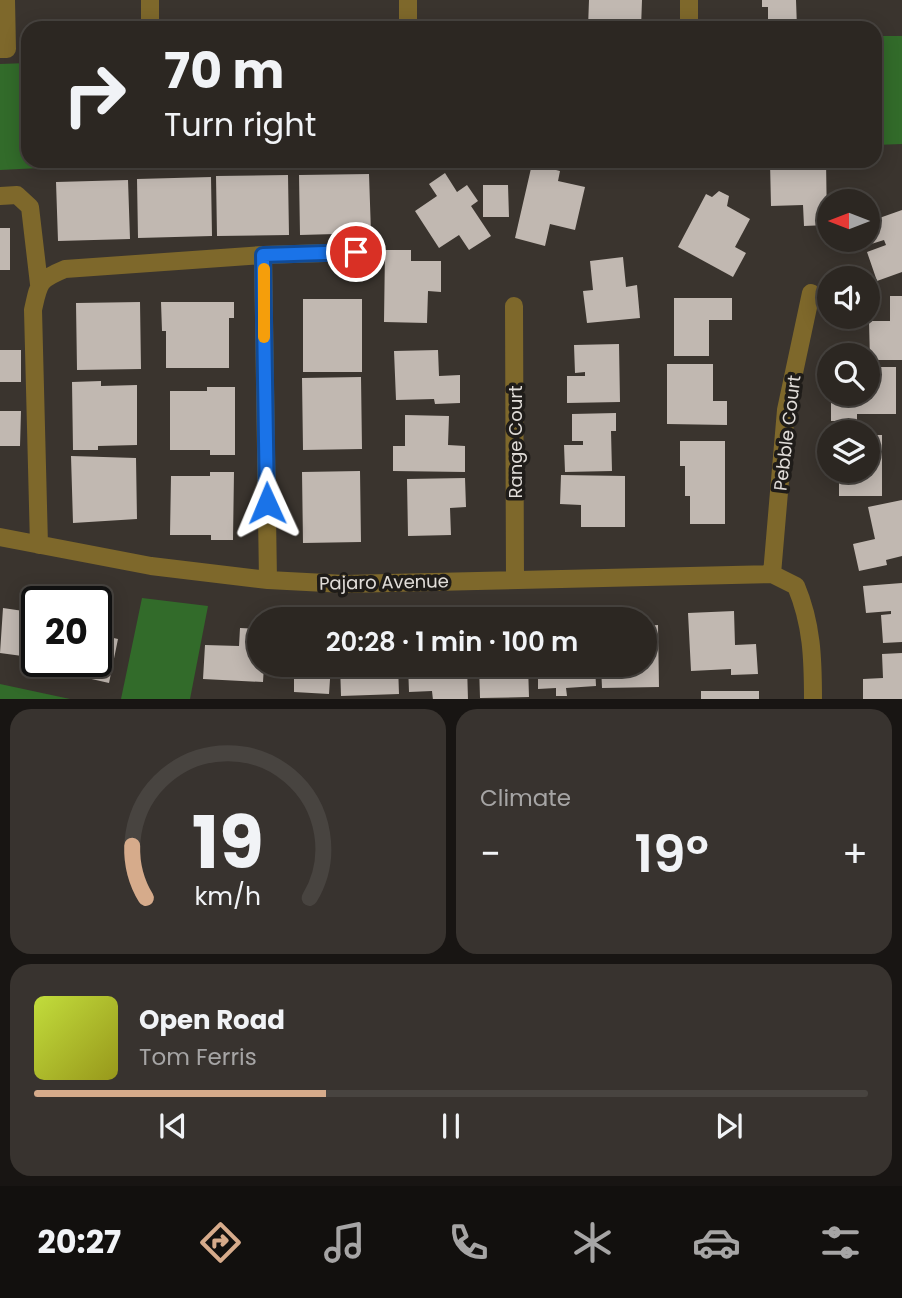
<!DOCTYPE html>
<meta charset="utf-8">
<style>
body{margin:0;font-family:Poppins,sans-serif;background:#38332f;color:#f1f3f6;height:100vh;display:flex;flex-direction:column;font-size:26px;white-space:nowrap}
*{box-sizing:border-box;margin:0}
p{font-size:23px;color:#a6a5a5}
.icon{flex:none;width:38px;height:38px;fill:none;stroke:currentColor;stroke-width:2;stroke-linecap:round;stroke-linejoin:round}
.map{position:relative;height:699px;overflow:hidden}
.drawer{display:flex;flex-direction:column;gap:10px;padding:10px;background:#181513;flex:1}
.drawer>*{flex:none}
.banner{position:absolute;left:21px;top:21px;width:861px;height:147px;border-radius:21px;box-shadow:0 4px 18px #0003,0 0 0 2px #484440;background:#2c2722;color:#f1f3f6;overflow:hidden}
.needle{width:46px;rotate:270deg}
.tools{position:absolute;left:817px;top:189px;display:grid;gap:14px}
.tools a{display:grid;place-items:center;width:63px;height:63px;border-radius:50%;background:#2c2722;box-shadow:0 4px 18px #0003,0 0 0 2px #484440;font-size:35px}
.speed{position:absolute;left:21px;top:586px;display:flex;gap:14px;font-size:35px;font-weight:700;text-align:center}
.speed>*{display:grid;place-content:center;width:91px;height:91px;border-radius:50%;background:#2c2722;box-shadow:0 4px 18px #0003,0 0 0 2px #484440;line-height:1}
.speed .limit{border:4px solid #111;border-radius:10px;background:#fff;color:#111}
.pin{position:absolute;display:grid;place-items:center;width:60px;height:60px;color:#fff;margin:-30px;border:4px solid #fff;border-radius:50%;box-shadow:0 2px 7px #0007}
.me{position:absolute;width:77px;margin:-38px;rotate:359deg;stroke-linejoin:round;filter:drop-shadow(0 0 5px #0008)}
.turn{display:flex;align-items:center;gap:24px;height:147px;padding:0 28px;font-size:32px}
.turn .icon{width:91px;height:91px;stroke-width:2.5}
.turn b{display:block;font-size:49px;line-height:60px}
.big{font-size:52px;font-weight:600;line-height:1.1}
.drawer .card{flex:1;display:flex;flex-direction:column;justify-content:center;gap:10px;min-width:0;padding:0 24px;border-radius:21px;background:#38332f}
.drawer .dial{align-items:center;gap:0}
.dial svg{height:182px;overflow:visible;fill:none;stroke:#484440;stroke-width:7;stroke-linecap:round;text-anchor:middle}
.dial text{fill:#f1f3f6;stroke:none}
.song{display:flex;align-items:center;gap:21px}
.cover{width:84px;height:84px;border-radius:10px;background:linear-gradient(135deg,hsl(70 70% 55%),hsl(60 70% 35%))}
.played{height:7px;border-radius:4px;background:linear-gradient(90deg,#d6ab8b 35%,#484440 35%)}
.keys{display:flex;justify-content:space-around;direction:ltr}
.heat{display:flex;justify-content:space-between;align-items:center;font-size:38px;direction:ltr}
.drawer .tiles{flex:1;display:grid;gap:10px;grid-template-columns:1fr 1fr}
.card:last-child{grid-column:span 2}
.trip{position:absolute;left:247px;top:607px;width:410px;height:70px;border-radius:35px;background:#2c2722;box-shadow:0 4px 18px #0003,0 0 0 2px #484440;font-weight:600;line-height:70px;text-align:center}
.dock{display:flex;height:112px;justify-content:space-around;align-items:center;background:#12100e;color:#a6a5a5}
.dock .icon{width:49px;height:49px}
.dock .selected{color:#d6ab8b}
.dock b{font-size:32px;color:#f1f3f6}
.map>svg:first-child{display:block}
</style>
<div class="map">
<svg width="902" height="700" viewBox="0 0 902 700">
<rect width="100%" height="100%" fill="#3a342e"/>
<path fill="#326b2a" d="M 875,36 L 902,36 L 902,144 L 875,145 Z
M 28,63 L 28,161 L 310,161 L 139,163 L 0,170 L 0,64 Z
M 142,598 L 208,606 L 190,699 L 121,699 Z
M 0,684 L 70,699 L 0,699 Z"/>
<path fill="#c1b8b1" d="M 589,0 L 642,0 L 641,28 L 588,28 Z
M 762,0 L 796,0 L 797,28 L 768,28 L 768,7 L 762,7 Z
M 826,161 L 827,225 L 804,226 L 803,205 L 771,206 L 770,162 Z
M 532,164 L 560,171 L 558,181 L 585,187 L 575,230 L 550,224 L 545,246 L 515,238 Z
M 445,173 L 457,192 L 467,185 L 478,201 L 471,206 L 491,236 L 469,250 L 459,235 L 439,248 L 415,211 L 437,196 L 429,184 Z
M 369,174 L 371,233 L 300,235 L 299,175 Z
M 288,175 L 289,235 L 217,236 L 216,176 Z
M 211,177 L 212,236 L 138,238 L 137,179 Z
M 128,180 L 130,239 L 58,241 L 56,182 Z
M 483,185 L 508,185 L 509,217 L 483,217 Z
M 719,191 L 729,196 L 727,206 L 750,219 L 735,247 L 746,253 L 733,277 L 678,247 L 706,194 L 712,197 Z
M 902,210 L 902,272 L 877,281 L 867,252 L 886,245 L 884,240 L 868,245 L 868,222 Z
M 0,228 L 10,228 L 10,270 L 0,270 Z
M 385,250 L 411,250 L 411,261 L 441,261 L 441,292 L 428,291 L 427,323 L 384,322 Z
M 623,257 L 626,287 L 637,285 L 640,318 L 587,323 L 583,291 L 593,290 L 590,261 Z
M 890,296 L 902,296 L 902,360 L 870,360 L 869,321 L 890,321 Z
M 674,298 L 732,298 L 732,320 L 709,320 L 709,356 L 674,356 Z
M 303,299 L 362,299 L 362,372 L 303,372 Z
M 140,302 L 141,369 L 77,370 L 76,303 Z
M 161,302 L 234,302 L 234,318 L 229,318 L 229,368 L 166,368 L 166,331 L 162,331 Z
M 619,344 L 620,402 L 567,403 L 567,376 L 585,376 L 585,372 L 575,373 L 574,345 Z
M 0,350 L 21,350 L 21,382 L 0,382 Z
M 438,350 L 439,376 L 460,375 L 460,403 L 435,404 L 434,399 L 396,400 L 394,351 Z
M 667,364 L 713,364 L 713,401 L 727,401 L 727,425 L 667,424 Z
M 868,367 L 896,367 L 896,414 L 857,414 L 857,421 L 831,421 L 831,394 L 868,394 Z
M 361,377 L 362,449 L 303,450 L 302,378 Z
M 101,381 L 101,386 L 137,385 L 137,445 L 98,446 L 98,450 L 73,450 L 72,382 Z
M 207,387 L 235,387 L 235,455 L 210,455 L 210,450 L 170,450 L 170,391 L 207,391 Z
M 0,411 L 21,411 L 20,446 L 0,446 Z
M 616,413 L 616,431 L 611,431 L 612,471 L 565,472 L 564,445 L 583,445 L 583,441 L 572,441 L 572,414 Z
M 405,415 L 449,416 L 448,445 L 465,446 L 465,472 L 393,471 L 393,446 L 405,446 Z
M 824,435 L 830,435 L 830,461 L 824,461 Z
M 868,435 L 882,435 L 882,496 L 839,496 L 839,471 L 868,471 Z
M 680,441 L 725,441 L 725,524 L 690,524 L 690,496 L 685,496 L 685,466 L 680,466 Z
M 71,456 L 136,458 L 137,519 L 73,523 Z
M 360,471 L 361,542 L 303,543 L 302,472 Z
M 210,472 L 234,472 L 233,540 L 211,540 L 211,535 L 170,535 L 171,476 L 210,476 Z
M 561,475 L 625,476 L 625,527 L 581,527 L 581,505 L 560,504 Z
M 465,478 L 466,507 L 450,508 L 451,535 L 408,536 L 407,479 Z
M 902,500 L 902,556 L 886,560 L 887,565 L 859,571 L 853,544 L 875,539 L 868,507 Z
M 902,583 L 902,642 L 883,643 L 881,615 L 891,614 L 891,611 L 866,613 L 863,586 Z
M 3,608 L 37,613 L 37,658 L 0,653 Z
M 734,611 L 735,645 L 756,644 L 758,674 L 731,675 L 731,669 L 691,671 L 688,613 Z
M 658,625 L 659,687 L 602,688 L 601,665 L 644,665 L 644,626 Z
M 240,628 L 259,629 L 259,665 L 264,665 L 263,682 L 203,679 L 205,645 L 239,646 Z
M 96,634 L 118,639 L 109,683 L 61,672 L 63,662 L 96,662 Z
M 902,653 L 902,700 L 863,700 L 863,679 L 883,678 L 882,654 Z
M 281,665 L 331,665 L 329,694 L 294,692 L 294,675 L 280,675 Z
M 340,665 L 398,665 L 399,694 L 341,696 Z
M 408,665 L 467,665 L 468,700 L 433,700 L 432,691 L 409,692 Z
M 479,665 L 528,665 L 529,697 L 480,698 Z
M 538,665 L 595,665 L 596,686 L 566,688 L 567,696 L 556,696 L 556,688 L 538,689 Z
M 701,691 L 759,691 L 759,700 L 701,700 Z"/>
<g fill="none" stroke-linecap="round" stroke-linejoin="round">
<path stroke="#7e682b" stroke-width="18" d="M 150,0 L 150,28
M 408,0 L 408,28
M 689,28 L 689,0
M 0,49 L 7,49 L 6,0
M 0,196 L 17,195 L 30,207 L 39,284
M 263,255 L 268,580
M 514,306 L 515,579
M 0,537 L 151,566 L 268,580 L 345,584 L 772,574 L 796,586 C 812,624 813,659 813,700
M 39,545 L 33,310 C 39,283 38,280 65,269 L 263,255 L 356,252
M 772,574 L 786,410 L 811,293"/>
</g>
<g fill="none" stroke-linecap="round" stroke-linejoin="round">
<defs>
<path id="route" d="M 267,503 L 263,255 L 356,252"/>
</defs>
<use href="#route" stroke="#114b97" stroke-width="18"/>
<use href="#route" stroke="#1a73e8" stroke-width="12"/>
<path stroke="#f59e0b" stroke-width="12" d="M 264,269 L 264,337"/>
</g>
<g text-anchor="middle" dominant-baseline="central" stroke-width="7" stroke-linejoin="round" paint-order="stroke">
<g font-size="18" fill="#e1ddd9" stroke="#1f1c19">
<text transform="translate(787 433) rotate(-83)">Pebble Court</text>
<text transform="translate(515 442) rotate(-90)">Range Court</text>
<text transform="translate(384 582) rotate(-1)">Pajaro Avenue</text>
</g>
</g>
</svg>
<div class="tools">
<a><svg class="needle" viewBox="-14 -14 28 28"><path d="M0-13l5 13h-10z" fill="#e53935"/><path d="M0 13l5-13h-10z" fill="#a6a5a5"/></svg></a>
<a><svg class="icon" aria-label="sound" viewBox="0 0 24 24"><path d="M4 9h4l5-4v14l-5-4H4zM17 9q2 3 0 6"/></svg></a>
<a><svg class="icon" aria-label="search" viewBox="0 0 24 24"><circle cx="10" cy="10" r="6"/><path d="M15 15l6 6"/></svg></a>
<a><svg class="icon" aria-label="layers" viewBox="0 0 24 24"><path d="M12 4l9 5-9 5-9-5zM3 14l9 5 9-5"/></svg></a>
</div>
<div class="speed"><div class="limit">20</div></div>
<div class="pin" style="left:356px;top:252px;background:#d93025"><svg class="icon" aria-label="arrive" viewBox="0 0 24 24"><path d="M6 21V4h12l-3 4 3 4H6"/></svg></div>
<svg class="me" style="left:267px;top:503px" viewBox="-20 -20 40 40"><path d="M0-17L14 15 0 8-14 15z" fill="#1a73e8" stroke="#fff" stroke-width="4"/></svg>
<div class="trip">20:28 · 1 min · 100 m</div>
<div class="banner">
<div class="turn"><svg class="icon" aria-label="right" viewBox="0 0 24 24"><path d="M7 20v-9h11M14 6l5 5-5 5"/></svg><div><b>70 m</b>Turn right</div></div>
</div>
</div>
<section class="drawer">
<div class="tiles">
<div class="card dial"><svg viewBox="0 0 100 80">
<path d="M14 69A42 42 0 1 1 86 69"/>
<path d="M14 69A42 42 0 0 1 8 46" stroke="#d6ab8b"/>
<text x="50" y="56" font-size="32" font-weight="700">19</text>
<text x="50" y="72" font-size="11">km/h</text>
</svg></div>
<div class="card"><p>Climate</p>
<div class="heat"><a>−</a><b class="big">19°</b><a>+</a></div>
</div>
<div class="card">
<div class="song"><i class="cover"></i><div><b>Open Road</b><p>Tom Ferris</p></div></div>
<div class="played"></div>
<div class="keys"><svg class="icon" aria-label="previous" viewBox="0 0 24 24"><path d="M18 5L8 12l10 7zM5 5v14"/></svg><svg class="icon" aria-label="pause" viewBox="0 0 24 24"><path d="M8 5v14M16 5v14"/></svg><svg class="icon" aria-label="next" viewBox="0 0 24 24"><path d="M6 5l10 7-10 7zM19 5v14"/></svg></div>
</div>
</div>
</section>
<nav class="dock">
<b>20:27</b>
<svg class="icon selected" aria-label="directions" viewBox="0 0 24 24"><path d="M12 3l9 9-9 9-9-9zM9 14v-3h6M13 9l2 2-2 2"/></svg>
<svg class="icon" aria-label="music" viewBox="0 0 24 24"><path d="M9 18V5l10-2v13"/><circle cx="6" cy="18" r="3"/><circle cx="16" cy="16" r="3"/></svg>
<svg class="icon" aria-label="phone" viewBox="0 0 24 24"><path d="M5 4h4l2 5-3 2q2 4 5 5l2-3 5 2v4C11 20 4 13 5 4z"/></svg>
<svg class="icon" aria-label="climate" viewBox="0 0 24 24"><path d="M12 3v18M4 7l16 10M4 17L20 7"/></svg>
<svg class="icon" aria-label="car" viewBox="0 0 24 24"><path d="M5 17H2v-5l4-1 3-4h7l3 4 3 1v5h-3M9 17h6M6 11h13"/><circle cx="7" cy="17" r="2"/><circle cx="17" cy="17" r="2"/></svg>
<svg class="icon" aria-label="filters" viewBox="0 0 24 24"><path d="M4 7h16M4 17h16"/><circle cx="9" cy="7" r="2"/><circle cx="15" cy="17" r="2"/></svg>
</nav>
